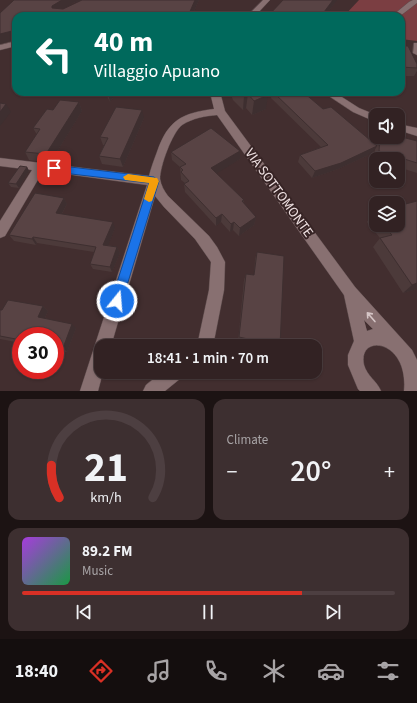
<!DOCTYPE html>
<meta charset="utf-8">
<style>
body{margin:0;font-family:"Source Sans 3",sans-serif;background:#3d2f30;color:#f1f3f6;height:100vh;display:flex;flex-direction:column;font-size:15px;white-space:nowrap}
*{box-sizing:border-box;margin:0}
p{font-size:13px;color:#a8a4a6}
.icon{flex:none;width:22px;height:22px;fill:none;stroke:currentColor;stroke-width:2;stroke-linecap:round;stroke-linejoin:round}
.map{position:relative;height:391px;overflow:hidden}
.drawer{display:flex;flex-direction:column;gap:8px;padding:8px;background:#1c1313;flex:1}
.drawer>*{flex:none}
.top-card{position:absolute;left:12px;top:12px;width:393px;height:84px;border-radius:12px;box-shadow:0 1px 3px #0004,0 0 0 1px #4d3f41;background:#00695c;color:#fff;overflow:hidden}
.controls{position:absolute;left:369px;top:108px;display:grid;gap:8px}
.controls a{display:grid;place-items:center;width:36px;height:36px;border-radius:8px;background:#322223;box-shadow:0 1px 3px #0004,0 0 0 1px #4d3f41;font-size:20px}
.speed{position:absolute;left:12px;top:327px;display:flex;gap:8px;font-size:20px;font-weight:700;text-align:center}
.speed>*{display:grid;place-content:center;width:52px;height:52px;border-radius:50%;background:#322223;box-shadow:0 1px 3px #0004,0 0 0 1px #4d3f41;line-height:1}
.speed .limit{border:6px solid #d22;background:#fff;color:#111}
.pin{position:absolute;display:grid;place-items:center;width:34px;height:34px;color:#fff;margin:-17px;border-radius:8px;box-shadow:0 2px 6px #0006}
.me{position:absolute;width:44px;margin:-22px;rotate:17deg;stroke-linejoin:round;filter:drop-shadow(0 0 3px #0008)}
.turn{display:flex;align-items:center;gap:14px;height:84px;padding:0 16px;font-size:18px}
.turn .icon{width:52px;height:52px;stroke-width:2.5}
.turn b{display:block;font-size:28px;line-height:34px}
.big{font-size:30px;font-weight:600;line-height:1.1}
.drawer .widget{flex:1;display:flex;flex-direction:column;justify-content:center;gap:6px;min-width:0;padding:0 14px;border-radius:12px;background:#3d2f30}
.drawer .dial{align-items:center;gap:0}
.dial svg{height:104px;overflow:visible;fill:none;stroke:#4d3f41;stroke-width:7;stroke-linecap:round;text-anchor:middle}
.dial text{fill:#f1f3f6;stroke:none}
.song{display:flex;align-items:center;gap:12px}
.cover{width:48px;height:48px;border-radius:6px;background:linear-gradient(135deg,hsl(280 70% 55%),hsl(140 70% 35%))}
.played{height:4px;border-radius:2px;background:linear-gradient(90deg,#d93025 75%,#4d3f41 75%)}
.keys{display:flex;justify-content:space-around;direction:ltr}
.heat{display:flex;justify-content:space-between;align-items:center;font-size:22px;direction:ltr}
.drawer .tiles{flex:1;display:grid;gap:8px;grid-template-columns:1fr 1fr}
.widget:last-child{grid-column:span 2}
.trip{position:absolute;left:94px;top:339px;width:228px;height:40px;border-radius:12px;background:#322223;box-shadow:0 1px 3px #0004,0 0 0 1px #4d3f41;font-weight:600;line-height:40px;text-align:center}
.menu{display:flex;height:64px;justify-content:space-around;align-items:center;background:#140e0e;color:#a8a4a6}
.menu .icon{width:28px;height:28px}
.menu .on{color:#d93025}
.menu b{font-size:18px;color:#f1f3f6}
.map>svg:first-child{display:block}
</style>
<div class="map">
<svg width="417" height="391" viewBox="0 0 417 391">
<rect width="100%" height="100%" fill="#422e2f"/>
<path fill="#7b3e42" d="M 359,0 L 417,0 L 417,41 L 401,39 L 401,16 L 344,16 Z"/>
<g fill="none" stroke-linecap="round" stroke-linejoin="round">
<defs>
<path id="street" d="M 263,0 L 270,0 L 255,16 L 247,16 Z
M 413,0 L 417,0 L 417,3 L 400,16 L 392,16 L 409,2 Z
M 16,41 L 16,46 L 0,50 L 0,45 Z
M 414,43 L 417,43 L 417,55 L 413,53 Z
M 210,92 L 220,92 L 225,111 L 355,287 L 412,350 L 417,360 L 417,391 L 404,391 C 409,339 357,333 364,365 C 367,376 377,381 381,391 L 360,391 L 358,389 L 348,365 L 348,355 L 354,341 L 344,295 L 217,115 C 205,116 193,118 182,125 C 172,133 160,166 160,179 C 161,185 164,191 168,196 L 209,236 L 217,247 L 225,262 L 224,290 L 213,346 L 197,346 L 209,290 L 211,262 L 195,239 L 164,207 L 155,196 L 111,346 L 101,346 L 101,372 L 103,372 L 98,391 L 80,391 L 147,185 L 43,171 L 5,236 L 0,238 L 0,221 L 32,170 L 0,166 L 0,158 L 149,176 C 151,168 154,160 157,152 C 168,120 182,113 214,109 ZM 364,320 L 373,329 L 367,331 Z
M 323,92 L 334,92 L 359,108 L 376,115 L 376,122 L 353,112 Z
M 398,124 L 417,128 L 417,136 L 398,130 Z
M 162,372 L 183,372 L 181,378 L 165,391 L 143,391 L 146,385 Z"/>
</defs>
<use href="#street" stroke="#5c4b4c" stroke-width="1"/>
<use href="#street" fill="#887071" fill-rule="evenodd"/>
</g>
<path fill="#4c3a3a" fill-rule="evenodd" d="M 14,0 L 199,0 L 192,16 L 16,16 L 16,41 L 15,40 L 0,44 ZM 82,0 L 65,8 L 73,3 Z
M 336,1 L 325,16 L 268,16 Z
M 401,46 L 417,64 L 417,71 L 414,76 L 401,76 Z
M 105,92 L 117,92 L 110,102 Z
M 230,92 L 266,92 L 266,109 L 252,115 L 246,108 L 243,110 L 233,100 Z
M 272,92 L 303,92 L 323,109 L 376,145 L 376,140 L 377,137 L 398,137 L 417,141 L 417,173 L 398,167 L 398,159 L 375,159 L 375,149 L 373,153 L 338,169 L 312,178 L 298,162 L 300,155 L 321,147 L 271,98 Z
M 79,102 L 82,111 L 50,163 L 29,160 L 25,152 L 37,135 L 33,128 L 53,110 Z
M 144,118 L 123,167 L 102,164 L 99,156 L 104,145 L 103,145 L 100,137 Z
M 240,151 L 240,159 L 216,173 L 244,200 L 243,204 L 256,217 L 254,225 L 239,236 L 233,230 L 230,232 L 221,222 L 216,226 L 185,192 L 184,184 L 185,183 L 181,180 L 180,167 L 172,160 L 171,152 Z
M 27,167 L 29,171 L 19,188 L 11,187 L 8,183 Z
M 64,198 L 67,204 L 62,214 L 115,228 L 108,245 L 117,247 L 120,253 L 112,272 L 93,269 L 90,264 L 94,252 L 37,243 L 36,245 L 14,241 L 9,235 Z
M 376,211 L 376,225 L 398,225 L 417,289 L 403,293 L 373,247 L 380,238 L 367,222 L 373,212 Z
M 257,252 L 280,346 L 247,346 L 247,344 L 238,342 L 244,280 L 246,274 L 254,275 L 255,259 Z
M 43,306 L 48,311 L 45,318 L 76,328 L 67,352 L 55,350 L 55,336 L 21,336 L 21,343 L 0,339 L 0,310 Z"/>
<path fill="#3e2f30" d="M 62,0 L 82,0 L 73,3 L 55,15 L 52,8 L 52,6 Z
M 195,0 L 199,0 L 192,16 L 188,16 Z
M 333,0 L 337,0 L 325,16 L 321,16 Z
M 12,31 L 15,40 L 0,44 L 0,34 Z
M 108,92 L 117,92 L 110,102 L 108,93 Z
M 248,94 L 246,108 L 243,110 L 244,96 Z
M 268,95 L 266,109 L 252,115 L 254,101 Z
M 79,102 L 82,111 L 50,163 L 46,154 Z
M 6,104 L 11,112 L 0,126 L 0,112 Z
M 142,110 L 144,118 L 123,167 L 120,159 Z
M 377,146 L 373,153 L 338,169 L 312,178 L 315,171 Z
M 240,151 L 240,159 L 211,177 L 211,168 Z
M 27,167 L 29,171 L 19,188 L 16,184 Z
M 64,198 L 67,204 L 59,219 L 56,213 Z
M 222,214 L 221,222 L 216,226 L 216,218 Z
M 256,217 L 254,225 L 239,236 L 240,228 Z
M 113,222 L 115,228 L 106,251 L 103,245 Z
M 234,222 L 233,230 L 230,232 L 231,224 Z
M 33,237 L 37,243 L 36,245 L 32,239 Z
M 117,247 L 120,253 L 112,272 L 110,267 Z
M 417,283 L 417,289 L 403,293 L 412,285 Z
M 43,306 L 48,311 L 43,322 L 38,317 Z
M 72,324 L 76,328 L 67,352 L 63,348 Z"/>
<path fill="#584344" stroke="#3e2f30" d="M 14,0 L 62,0 L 52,6 L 52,8 L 63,9 L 82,0 L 195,0 L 188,16 L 16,16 L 16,36 L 14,35 L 12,31 L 0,34 L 0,13 Z
M 283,0 L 333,0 L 321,16 L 315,16 L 304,13 L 301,16 L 268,16 Z
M 401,46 L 408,46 L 417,64 L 417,68 L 401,67 Z
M 241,92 L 266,92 L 268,95 L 254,101 L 248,94 L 244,96 Z
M 273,92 L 303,92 L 323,109 L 331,107 L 377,146 L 341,163 L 315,171 L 300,155 L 328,145 Z
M 60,100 L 79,102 L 46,154 L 25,152 L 40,129 L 33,128 L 47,109 L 53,110 Z
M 0,103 L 6,104 L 0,112 Z
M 116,107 L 142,110 L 120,159 L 99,156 L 108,138 L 100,137 Z
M 211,128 L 240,151 L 211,168 L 244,200 L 242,201 L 256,217 L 240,228 L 234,222 L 231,224 L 222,214 L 216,218 L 184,184 L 189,181 L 181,172 L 183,170 L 180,167 L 186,164 L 171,152 Z
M 398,136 L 417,141 L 417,163 L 379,151 L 380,137 L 398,137 Z
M 20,166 L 27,167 L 16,184 L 8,183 Z
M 35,193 L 64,198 L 56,213 L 113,222 L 103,245 L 117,247 L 110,267 L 90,264 L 96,247 L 33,237 L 32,239 L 9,235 Z
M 417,201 L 417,283 L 412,285 L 380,238 L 392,235 L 383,225 L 398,225 L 398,206 Z
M 376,211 L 376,216 L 373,212 Z
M 257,252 L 284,256 L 280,346 L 248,346 L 248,339 L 239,337 L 246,274 L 254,275 Z
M 8,300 L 43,306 L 38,317 L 72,324 L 63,348 L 55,347 L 55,336 L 21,336 L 21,340 L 0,336 L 0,310 L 2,310 Z"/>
<defs><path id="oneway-shaft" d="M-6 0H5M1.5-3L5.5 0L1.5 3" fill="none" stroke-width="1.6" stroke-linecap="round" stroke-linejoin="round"/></defs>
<use stroke="#d5c5c6" href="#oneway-shaft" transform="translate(371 317) rotate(-131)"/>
<path fill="#1a73e8" stroke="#114b97" d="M 54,165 L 154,177 L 159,181 L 121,305 L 117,306 L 113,305 L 111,301 L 149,183 L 54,172 L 50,168 Z"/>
<path fill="#f59e0b" d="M 128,174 L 157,178 L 159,181 L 152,201 L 149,202 L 144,199 L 149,183 L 125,180 L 123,177 Z"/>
<g text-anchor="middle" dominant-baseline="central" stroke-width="4" stroke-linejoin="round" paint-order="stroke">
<g font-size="14" fill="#efe1e2" stroke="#372425">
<text transform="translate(279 193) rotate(54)">VIA SOTTOMONTE</text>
</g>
</g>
</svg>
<div class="controls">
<a><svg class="icon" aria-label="sound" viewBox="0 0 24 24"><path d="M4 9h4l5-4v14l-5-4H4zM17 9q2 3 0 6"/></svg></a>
<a><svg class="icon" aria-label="search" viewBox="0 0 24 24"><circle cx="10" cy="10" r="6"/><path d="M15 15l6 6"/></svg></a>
<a><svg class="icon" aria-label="layers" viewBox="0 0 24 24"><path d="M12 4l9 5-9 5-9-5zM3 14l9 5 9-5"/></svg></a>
</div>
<div class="speed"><div class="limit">30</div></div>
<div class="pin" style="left:54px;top:168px;background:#d93025"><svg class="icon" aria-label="arrive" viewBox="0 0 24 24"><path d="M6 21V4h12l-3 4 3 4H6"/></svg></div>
<svg class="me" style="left:117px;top:301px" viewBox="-20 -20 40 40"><circle r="17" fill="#1a73e8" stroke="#fff" stroke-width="3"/><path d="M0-11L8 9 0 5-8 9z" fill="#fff"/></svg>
<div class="trip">18:41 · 1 min · 70 m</div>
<div class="top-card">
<div class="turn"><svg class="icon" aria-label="left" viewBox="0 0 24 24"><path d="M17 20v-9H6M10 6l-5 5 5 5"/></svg><div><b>40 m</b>Villaggio Apuano</div></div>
</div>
</div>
<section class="drawer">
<div class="tiles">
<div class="widget dial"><svg viewBox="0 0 100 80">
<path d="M14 69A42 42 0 1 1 86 69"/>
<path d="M14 69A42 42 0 0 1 8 44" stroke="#d93025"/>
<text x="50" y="56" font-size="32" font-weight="700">21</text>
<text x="50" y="72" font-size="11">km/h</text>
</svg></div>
<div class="widget"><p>Climate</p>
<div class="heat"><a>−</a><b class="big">20°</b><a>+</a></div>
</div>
<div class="widget">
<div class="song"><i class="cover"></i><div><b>89.2 FM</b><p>Music</p></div></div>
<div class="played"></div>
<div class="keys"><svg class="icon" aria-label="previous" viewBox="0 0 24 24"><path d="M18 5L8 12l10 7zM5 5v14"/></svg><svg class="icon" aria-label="pause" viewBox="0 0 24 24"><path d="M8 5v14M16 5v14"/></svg><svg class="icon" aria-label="next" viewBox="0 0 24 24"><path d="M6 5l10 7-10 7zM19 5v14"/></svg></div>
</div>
</div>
</section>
<nav class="menu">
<b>18:40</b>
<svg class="icon on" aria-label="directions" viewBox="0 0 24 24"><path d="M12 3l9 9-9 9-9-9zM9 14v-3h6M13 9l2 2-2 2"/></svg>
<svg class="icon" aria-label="music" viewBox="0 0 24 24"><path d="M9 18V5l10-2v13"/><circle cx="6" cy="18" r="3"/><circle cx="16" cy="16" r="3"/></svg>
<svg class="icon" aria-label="phone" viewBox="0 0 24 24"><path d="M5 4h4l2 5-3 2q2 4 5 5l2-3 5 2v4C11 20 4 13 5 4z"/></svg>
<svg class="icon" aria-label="climate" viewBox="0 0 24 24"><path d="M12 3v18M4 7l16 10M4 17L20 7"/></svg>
<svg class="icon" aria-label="car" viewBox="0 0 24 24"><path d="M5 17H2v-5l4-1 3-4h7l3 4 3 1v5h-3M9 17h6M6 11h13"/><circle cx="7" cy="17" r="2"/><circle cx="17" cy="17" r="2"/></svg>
<svg class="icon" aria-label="filters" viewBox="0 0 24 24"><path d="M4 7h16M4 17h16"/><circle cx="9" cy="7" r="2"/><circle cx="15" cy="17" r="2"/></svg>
</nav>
